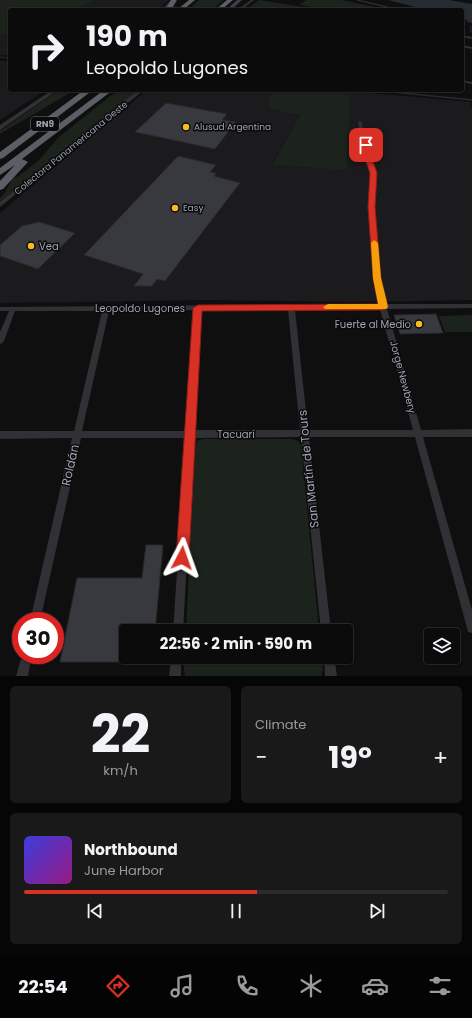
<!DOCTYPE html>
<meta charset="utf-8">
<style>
body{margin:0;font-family:Poppins,sans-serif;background:#19191a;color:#f1f3f6;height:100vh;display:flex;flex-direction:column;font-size:15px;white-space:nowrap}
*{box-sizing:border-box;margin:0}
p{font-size:13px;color:#9a9b9d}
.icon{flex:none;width:22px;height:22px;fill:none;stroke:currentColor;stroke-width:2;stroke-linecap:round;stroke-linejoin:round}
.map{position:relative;height:676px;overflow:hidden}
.drawer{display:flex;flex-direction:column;gap:10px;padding:10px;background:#060607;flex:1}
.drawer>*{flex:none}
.guide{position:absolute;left:8px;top:8px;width:456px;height:84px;border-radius:4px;box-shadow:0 1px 3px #0004,0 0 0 1px #2b2b2d;background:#0b0b0c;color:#f1f3f6;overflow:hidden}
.controls{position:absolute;left:424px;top:628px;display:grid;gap:8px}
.controls a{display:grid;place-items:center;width:36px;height:36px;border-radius:4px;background:#0b0b0c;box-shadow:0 1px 3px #0004,0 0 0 1px #2b2b2d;font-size:20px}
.speed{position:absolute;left:12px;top:612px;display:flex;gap:8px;font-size:20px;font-weight:700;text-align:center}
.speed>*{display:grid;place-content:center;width:52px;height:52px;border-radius:50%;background:#0b0b0c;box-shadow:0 1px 3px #0004,0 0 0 1px #2b2b2d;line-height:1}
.speed .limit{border:6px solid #d22;background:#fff;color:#111}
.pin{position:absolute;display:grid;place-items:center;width:34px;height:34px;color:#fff;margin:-17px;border-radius:8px;box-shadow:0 2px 6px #0006}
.me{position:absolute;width:44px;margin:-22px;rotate:4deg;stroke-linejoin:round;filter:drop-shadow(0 0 3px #0008)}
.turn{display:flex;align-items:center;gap:14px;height:84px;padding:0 12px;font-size:18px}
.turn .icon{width:52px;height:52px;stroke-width:2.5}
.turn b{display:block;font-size:28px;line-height:34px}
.big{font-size:30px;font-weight:700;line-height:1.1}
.drawer .tile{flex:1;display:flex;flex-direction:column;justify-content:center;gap:6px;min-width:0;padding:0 14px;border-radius:6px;background:#19191a}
.drawer .dial{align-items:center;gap:0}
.dial b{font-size:52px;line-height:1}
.song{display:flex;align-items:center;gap:12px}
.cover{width:48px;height:48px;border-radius:6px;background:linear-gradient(135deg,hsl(240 70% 55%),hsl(310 70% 35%))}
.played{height:4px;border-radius:2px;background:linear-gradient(90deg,#d93025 55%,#2b2b2d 55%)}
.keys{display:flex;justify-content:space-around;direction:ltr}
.heat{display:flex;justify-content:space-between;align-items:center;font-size:22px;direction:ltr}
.drawer .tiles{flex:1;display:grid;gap:10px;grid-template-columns:1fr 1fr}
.tile:last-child{grid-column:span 2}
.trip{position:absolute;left:119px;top:624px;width:234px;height:40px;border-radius:4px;background:#0b0b0c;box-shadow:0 1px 3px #0004,0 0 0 1px #2b2b2d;font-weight:700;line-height:40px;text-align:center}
.tab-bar{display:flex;height:64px;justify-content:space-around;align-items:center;background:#040405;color:#9a9b9d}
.tab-bar .icon{width:28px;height:28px}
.tab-bar .selected{color:#d93025}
.tab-bar b{font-size:18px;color:#f1f3f6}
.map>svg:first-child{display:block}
</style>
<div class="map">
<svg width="472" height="676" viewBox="0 0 472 676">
<rect width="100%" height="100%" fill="#0f0f10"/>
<path fill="#1b1b1d" d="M 97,0 L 169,0 L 158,10 L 74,10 Z
M 10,33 L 10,55 L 0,55 L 0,35 Z
M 0,61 L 10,61 L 10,90 L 45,90 L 0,120 Z
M 147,90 L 270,90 L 268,109 L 300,115 L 272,164 L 345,170 L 351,91 L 470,102 L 472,108 L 472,300 L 356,302 L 210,300 L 0,303 L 0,213 Z"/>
<path fill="#1b231c" d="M 0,0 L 97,0 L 74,10 L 10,10 L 10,33 L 0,35 Z
M 199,0 L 224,0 L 212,10 L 188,10 Z
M 259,0 L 323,10 L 246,10 Z
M 306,0 L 341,0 L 391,10 L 330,10 L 299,5 Z
M 59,90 L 75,90 L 0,134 L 0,131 Z
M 118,90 L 138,90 L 0,202 L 0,198 L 4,194 L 13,178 L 19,176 L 38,161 L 59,137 Z
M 270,90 L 351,91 L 346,170 L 272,165 L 300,115 L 268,109 Z
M 472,315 L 472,332 L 445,332 L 439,316 Z
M 203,439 L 292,439 L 298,441 L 301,445 L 319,631 L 186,631 L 195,447 L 197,441 Z
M 184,657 L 322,657 L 323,669 L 321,676 L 185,676 L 184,670 Z"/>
<path fill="#252c34" d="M 388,0 L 449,0 L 472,4 L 472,23 L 467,22 L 467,20 L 462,18 L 462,10 L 427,10 Z"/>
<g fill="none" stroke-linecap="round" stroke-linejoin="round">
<path stroke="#252c34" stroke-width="1" d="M 472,26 L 470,31 L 472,32
M 0,57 L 10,58"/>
<path stroke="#252c34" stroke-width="1.5" d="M 373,90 L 472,100"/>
</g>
<path fill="#38393e" stroke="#29292c" d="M 166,103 L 227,114 L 222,120 L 236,122 L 215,149 L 135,132 Z
M 178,156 L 216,165 L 210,172 L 216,173 L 214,176 L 240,183 L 165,281 L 157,279 L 152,286 L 134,286 L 143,274 L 84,255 Z
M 39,222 L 75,233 L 38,269 L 0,256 L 0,245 L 22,226 Z
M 436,314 L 443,333 L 400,334 L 394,315 Z
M 146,545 L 163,545 L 155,631 L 126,631 L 126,662 L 60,662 L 77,578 L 142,578 Z"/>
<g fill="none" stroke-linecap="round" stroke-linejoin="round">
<path fill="#303035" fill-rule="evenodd" d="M 251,0 L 254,0 L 241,10 L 237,10 Z
M 355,0 L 360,0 L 402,10 L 396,10 Z
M 462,35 L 472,37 L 472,39 L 462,37 Z
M 462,45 L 472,47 L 472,49 L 462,47 Z
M 462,80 L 472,82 L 472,84 L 462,82 Z
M 358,121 L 362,122 L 363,130 L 367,137 L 368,153 L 376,173 L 374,207 L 380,278 L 386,304 L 472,304 L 472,308 L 387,309 L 421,430 L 472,429 L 472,437 L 423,437 L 472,610 L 472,633 L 468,632 L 467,628 L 415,437 L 309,437 L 331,631 L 321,631 L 301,437 L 194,438 L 183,631 L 173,631 L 186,438 L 81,438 L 40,621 L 30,621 L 72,438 L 0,439 L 0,431 L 74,431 L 102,311 L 15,311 L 4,341 L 2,343 L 0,344 L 0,332 L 9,311 L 0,311 L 0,307 L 379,304 L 374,278 L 368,207 L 370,173 L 364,153 L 363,137 L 359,130 ZM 380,309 L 413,430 L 308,430 L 295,310 ZM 195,310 L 186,431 L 82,431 L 109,311 ZM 201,310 L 288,310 L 300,430 L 194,430 Z
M 22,655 L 32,655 L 28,676 L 16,676 Z
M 171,657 L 181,657 L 181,676 L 169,676 Z
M 324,657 L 334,657 L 337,676 L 325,676 Z"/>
<path fill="#303035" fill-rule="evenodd" d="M 171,0 L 175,0 L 165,10 L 161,10 Z
M 52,90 L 58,90 L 0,130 L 0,125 Z
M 138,90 L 144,90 L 0,207 L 0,202 Z"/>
<path fill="#3e3f45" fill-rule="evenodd" d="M 237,0 L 242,0 L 231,10 L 226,10 Z"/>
<path fill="#5c5e66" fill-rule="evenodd" d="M 171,0 L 177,0 L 171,10 L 165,10 Z
M 189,0 L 195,0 L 183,10 L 177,10 Z
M 227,0 L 233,0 L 221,10 L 215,10 Z
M 84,90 L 93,90 L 3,158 L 0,159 L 0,152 Z
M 104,90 L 113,90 L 22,159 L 28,162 L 3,189 L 0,190 L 0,181 L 15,165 L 0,175 L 0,168 Z"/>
</g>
<path fill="#d93025" stroke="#8d1f18" d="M 366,143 L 369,145 L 370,153 L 377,173 L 375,207 L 381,278 L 388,307 L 383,310 L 202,311 L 189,558 L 187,563 L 182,565 L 178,563 L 176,558 L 193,308 L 198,305 L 378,304 L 373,278 L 368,207 L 370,173 L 363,153 L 362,145 Z"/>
<path fill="#f59e0b" d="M 374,240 L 378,243 L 381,278 L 388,307 L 386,309 L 325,309 L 323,307 L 328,304 L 378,304 L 373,278 L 371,243 Z"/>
<g fill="#f4bc22" stroke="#0a0a0b" stroke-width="1.5">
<circle cx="186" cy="127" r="4"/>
<circle cx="175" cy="208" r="4"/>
<circle cx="31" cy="246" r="4"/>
<circle cx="419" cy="324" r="4"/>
</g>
<g text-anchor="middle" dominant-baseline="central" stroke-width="3" stroke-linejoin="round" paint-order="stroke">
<rect fill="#0a0a0b" stroke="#727680" stroke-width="1" x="31" y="117" width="28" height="14" rx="3"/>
<g font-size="9" font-weight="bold" fill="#9fa4b2">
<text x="45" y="124">RN9</text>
</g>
<g font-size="9" fill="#9fa4b2" stroke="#0a0a0b" text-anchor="start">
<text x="194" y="127">Alusud Argentina</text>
<text x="183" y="208">Easy</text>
</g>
<g font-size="9" fill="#9fa4b2" stroke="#0a0a0b">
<text transform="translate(71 148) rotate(-39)">Colectora Panamericana Oeste</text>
</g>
<g font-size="10" fill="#9fa4b2" stroke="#0a0a0b" text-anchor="start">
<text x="39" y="246">Vea</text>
<text x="411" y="324" text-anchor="end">Fuerte al Medio</text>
</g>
<g font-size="10" fill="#9fa4b2" stroke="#0a0a0b">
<text x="140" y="308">Leopoldo Lugones</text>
<text transform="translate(403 377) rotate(75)">Jorge Newbery</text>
<text x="236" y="434">Tacuarí</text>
</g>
<g font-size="12" fill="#9fa4b2" stroke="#0a0a0b">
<text transform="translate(70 465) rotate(-77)">Roldán</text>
<text transform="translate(308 469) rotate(-96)">San Martín de Tours</text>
</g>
</g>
</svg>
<div class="controls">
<a><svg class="icon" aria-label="layers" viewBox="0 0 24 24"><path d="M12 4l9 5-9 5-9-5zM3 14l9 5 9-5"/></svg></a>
</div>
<div class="speed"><div class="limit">30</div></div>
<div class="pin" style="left:366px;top:145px;background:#d93025"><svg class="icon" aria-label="arrive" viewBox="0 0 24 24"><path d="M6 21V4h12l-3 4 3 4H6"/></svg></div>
<svg class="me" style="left:182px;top:558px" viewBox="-20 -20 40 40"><path d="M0-17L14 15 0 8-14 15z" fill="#d93025" stroke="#fff" stroke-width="4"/></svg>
<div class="trip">22:56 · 2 min · 590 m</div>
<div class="guide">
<div class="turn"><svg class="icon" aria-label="right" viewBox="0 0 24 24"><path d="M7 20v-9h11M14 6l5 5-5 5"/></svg><div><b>190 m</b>Leopoldo Lugones</div></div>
</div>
</div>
<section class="drawer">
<div class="tiles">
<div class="tile dial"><b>22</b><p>km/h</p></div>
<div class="tile"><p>Climate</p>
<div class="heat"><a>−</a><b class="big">19°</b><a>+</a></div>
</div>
<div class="tile">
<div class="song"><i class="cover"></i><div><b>Northbound</b><p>June Harbor</p></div></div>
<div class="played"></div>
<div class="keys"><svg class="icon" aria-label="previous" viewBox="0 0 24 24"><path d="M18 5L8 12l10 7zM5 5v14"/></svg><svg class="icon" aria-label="pause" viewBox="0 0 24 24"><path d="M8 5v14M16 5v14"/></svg><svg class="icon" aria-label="next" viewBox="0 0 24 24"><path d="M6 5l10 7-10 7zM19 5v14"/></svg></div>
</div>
</div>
</section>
<nav class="tab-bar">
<b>22:54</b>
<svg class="icon selected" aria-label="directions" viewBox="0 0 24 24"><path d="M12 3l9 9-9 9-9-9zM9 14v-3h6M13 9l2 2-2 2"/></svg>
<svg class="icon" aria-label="music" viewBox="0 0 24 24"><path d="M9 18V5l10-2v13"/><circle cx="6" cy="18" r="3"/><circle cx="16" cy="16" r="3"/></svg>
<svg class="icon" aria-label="phone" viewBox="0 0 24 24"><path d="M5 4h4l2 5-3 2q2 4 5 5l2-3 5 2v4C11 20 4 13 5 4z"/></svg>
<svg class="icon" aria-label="climate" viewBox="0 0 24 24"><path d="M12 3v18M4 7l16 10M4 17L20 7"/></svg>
<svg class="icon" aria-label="car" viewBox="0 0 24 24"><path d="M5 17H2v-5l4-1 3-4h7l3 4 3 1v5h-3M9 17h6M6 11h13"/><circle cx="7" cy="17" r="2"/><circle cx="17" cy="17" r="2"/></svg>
<svg class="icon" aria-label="filters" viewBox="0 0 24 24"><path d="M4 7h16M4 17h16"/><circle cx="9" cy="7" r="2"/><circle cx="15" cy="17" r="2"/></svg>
</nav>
